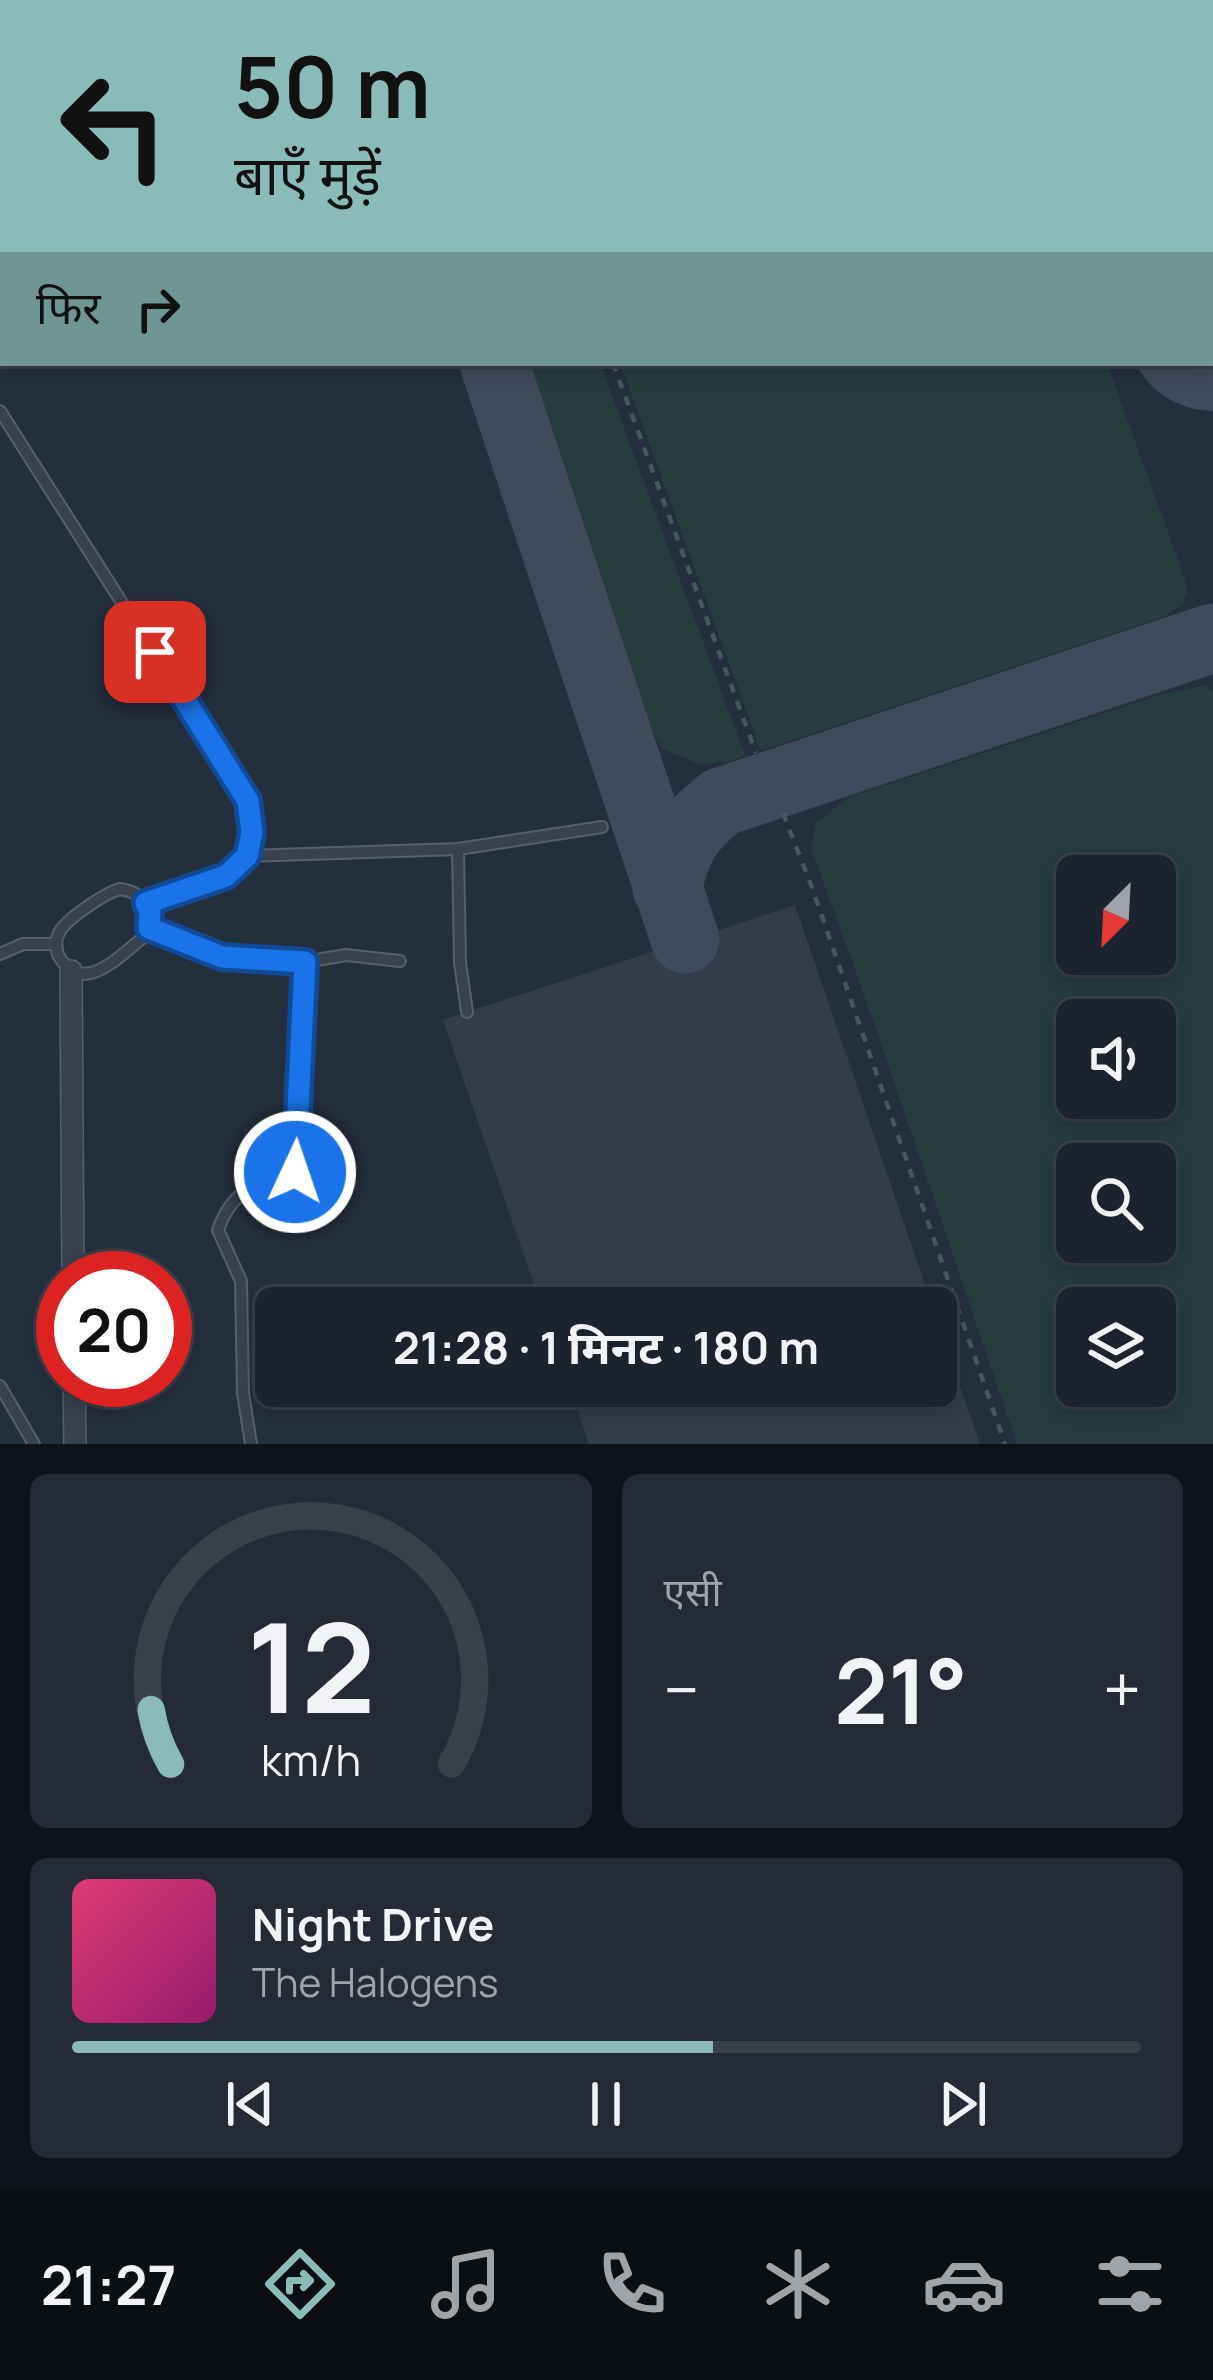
<!DOCTYPE html>
<html lang="hi">
<meta charset="utf-8">
<style>
body{margin:0;font-family:Manrope,"Noto Sans Devanagari",sans-serif;background:#242b36;color:#f1f3f6;height:100vh;display:flex;flex-direction:column;font-size:45px;white-space:nowrap}
*{box-sizing:border-box;margin:0}
p{font-size:39px;color:#a0a4aa}
.icon{flex:none;width:66px;height:66px;fill:none;stroke:currentColor;stroke-width:2;stroke-linecap:round;stroke-linejoin:round}
.map{position:relative;height:1444px;overflow:hidden}
.panel{display:flex;flex-direction:column;gap:30px;padding:30px;background:#0f1319;flex:1}
.panel>*{flex:none}
.top-card{position:absolute;left:0px;top:0px;width:1215px;height:366px;box-shadow:0 6px 18px #0003,0 0 0 3px #39404a;background:#8bbbb9;color:#111;overflow:hidden}
.needle{width:78px;rotate:204deg}
.fabs{position:absolute;left:1056px;top:855px;display:grid;gap:24px}
.fabs a{display:grid;place-items:center;width:120px;height:120px;border-radius:18px;background:#1b232e;box-shadow:0 6px 18px #0003,0 0 0 3px #39404a;font-size:60px}
.speed{position:absolute;left:36px;top:1251px;display:flex;gap:24px;font-size:60px;font-weight:700;text-align:center}
.speed>*{display:grid;place-content:center;width:156px;height:156px;border-radius:50%;background:#1b232e;box-shadow:0 6px 18px #0003,0 0 0 3px #39404a;line-height:1}
.speed .limit{border:18px solid #d22;background:#fff;color:#111}
.pin{position:absolute;display:grid;place-items:center;width:102px;height:102px;color:#fff;margin:-51px;border-radius:24px;box-shadow:0 6px 18px #0006}
.me{position:absolute;width:132px;margin:-66px;rotate:3deg;stroke-linejoin:round;filter:drop-shadow(0 0 9px #0008)}
.turn{display:flex;align-items:center;gap:42px;height:252px;padding:0 36px;font-size:54px}
.turn .icon{width:156px;height:156px;stroke-width:2.5}
.turn b{display:block;font-size:84px;line-height:102px}
.then{display:flex;align-items:center;height:114px;padding:0 36px;background:#0003;gap:24px;font-size:45px}
.big{font-size:90px;font-weight:700;line-height:1.1}
.panel .card{flex:1;display:flex;flex-direction:column;justify-content:center;gap:18px;min-width:0;padding:0 42px;border-radius:18px;background:#242b36}
.panel .dial{align-items:center;gap:0}
.dial svg{height:312px;overflow:visible;fill:none;stroke:#39404a;stroke-width:7;stroke-linecap:round;text-anchor:middle}
.dial text{fill:#f1f3f6;stroke:none}
.song{display:flex;align-items:center;gap:36px}
.cover{width:144px;height:144px;border-radius:18px;background:linear-gradient(135deg,hsl(340 70% 55%),hsl(320 70% 35%))}
.played{height:12px;border-radius:6px;background:linear-gradient(90deg,#8bbbb9 60%,#39404a 60%)}
.keys{display:flex;justify-content:space-around;direction:ltr}
.heat{display:flex;justify-content:space-between;align-items:center;font-size:66px;direction:ltr}
.panel .tiles{flex:1;display:grid;gap:30px;grid-template-columns:1fr 1fr}
.card:last-child{grid-column:span 2}
.trip{position:absolute;left:255px;top:1287px;width:702px;height:120px;border-radius:18px;background:#1b232e;box-shadow:0 6px 18px #0003,0 0 0 3px #39404a;font-weight:700;line-height:120px;text-align:center}
.tab-bar{display:flex;height:192px;justify-content:space-around;align-items:center;background:#0b0e12;color:#a0a4aa}
.tab-bar .icon{width:84px;height:84px}
.tab-bar .active{color:#8bbbb9}
.tab-bar b{font-size:54px;color:#f1f3f6}
.map>svg:first-child{display:block}
</style>
<div class="map">
<svg width="1213" height="1444" viewBox="0 0 1213 1444">
<rect width="100%" height="100%" fill="#242f3e"/>
<path fill="#323c4b" d="M 795,905 L 933,1308 L 542,1308 L 443,1020 Z
M 936,1317 L 980,1444 L 589,1444 L 569,1386 L 936,1386 Z"/>
<path fill="#263c3f" fill-rule="evenodd" d="M 530,363 L 600,363 L 745,755 L 729,762 L 699,764 L 663,749 L 647,722 Z
M 620,363 L 1107,363 L 1181,568 L 1188,590 L 1182,605 L 1163,617 L 769,748 L 760,749 Z
M 1204,686 L 1213,691 L 1213,1444 L 1017,1444 L 873,1020 L 811,848 L 816,823 L 849,797 L 1165,693 ZM 1155,876 L 1155,954 L 1077,954 L 1077,876 ZM 1155,1020 L 1155,1098 L 1077,1098 L 1077,1020 ZM 1155,1164 L 1155,1242 L 1077,1242 L 1077,1164 ZM 1155,1308 L 1155,1386 L 1077,1386 L 1077,1308 Z"/>
<g fill="none" stroke-linecap="round" stroke-linejoin="round">
<path stroke="#3f4a5a" stroke-width="69" d="M 350,0 L 356,3
M 268,3 L 276,0
M 494,363 L 685,939
M 667,888 C 678,845 686,830 721,802 L 1213,638"/>
<path stroke="#3f4a5a" stroke-width="174" d="M 1095,0 L 1096,3
M 1212,322 L 1213,324"/>
</g>
<path fill="#455162" stroke="#1f2835" stroke-width="3" d="M 0,0 L 72,0 L 69,3 L 3,3 L 3,56 L 0,58 Z
M 587,0 L 711,0 L 709,3 L 584,3 Z"/>
<g fill="none" stroke-linecap="round" stroke-linejoin="round">
<defs>
<path id="lane" d="M 0,411 L 248,801 C 250,811 252,821 252,831 C 251,882 184,890 146,903
M 458,849 L 460,962 L 467,1012
M 246,856 L 458,849 L 602,827
M 120,889 C 145,892 157,914 145,936 C 119,956 83,998 58,955 C 56,945 55,942 59,933 C 66,919 105,893 120,889 Z
M 149,929 L 222,957 L 305,962 L 346,955 L 400,961
M 0,954 L 23,944 L 56,944
M 0,1386 L 34,1444
M 251,1444 L 243,1393 L 241,1281 L 218,1230 C 232,1190 255,1183 294,1172 L 305,962"/>
<path id="street" d="M 71,971 L 73,1278
M 74,1380 L 75,1444"/>
</defs>
<use href="#lane" stroke="#565f6c" stroke-width="14"/>
<use href="#street" stroke="#565f6c" stroke-width="24"/>
<path stroke="#44595c" stroke-width="4.5" stroke-dasharray="9 9" stroke-linecap="butt" d="M 478,0 L 479,3
M 613,363 L 756,753
M 783,813 L 811,885 L 1005,1444"/>
<use href="#lane" stroke="#38414e" stroke-width="10"/>
<use href="#street" stroke="#38414e" stroke-width="21"/>
</g>
<g fill="none" stroke-linecap="round" stroke-linejoin="round">
<defs>
<path id="route" d="M 155,652 L 248,801 L 252,833 L 247,856 L 226,876 L 146,903 L 150,911 L 149,928 L 222,957 L 305,962 L 295,1172"/>
</defs>
<use href="#route" stroke="#114b97" stroke-width="30"/>
<use href="#route" stroke="#1a73e8" stroke-width="21"/>
</g>
</svg>
<div class="fabs">
<a><svg class="needle" viewBox="-14 -14 28 28"><path d="M0-13l5 13h-10z" fill="#e53935"/><path d="M0 13l5-13h-10z" fill="#a0a4aa"/></svg></a>
<a><svg class="icon" aria-label="sound" viewBox="0 0 24 24"><path d="M4 9h4l5-4v14l-5-4H4zM17 9q2 3 0 6"/></svg></a>
<a><svg class="icon" aria-label="search" viewBox="0 0 24 24"><circle cx="10" cy="10" r="6"/><path d="M15 15l6 6"/></svg></a>
<a><svg class="icon" aria-label="layers" viewBox="0 0 24 24"><path d="M12 4l9 5-9 5-9-5zM3 14l9 5 9-5"/></svg></a>
</div>
<div class="speed"><div class="limit">20</div></div>
<div class="pin" style="left:155px;top:652px;background:#d93025"><svg class="icon" aria-label="arrive" viewBox="0 0 24 24"><path d="M6 21V4h12l-3 4 3 4H6"/></svg></div>
<svg class="me" style="left:295px;top:1172px" viewBox="-20 -20 40 40"><circle r="17" fill="#1a73e8" stroke="#fff" stroke-width="3"/><path d="M0-11L8 9 0 5-8 9z" fill="#fff"/></svg>
<div class="trip">21:28 · 1 मिनट · 180 m</div>
<div class="top-card">
<div class="turn"><svg class="icon" aria-label="left" viewBox="0 0 24 24"><path d="M17 20v-9H6M10 6l-5 5 5 5"/></svg><div><b>50 m</b>बाएँ मुड़ें</div></div>
<div class="then">फिर<svg class="icon" aria-label="right" viewBox="0 0 24 24"><path d="M7 20v-9h11M14 6l5 5-5 5"/></svg></div>
</div>
</div>
<section class="panel">
<div class="tiles">
<div class="card dial"><svg viewBox="0 0 100 80">
<path d="M14 69A42 42 0 1 1 86 69"/>
<path d="M14 69A42 42 0 0 1 9 55" stroke="#8bbbb9"/>
<text x="50" y="56" font-size="32" font-weight="700">12</text>
<text x="50" y="72" font-size="11">km/h</text>
</svg></div>
<div class="card"><p>एसी</p>
<div class="heat"><a>−</a><b class="big">21°</b><a>+</a></div>
</div>
<div class="card">
<div class="song"><i class="cover"></i><div><b>Night Drive</b><p>The Halogens</p></div></div>
<div class="played"></div>
<div class="keys"><svg class="icon" aria-label="previous" viewBox="0 0 24 24"><path d="M18 5L8 12l10 7zM5 5v14"/></svg><svg class="icon" aria-label="pause" viewBox="0 0 24 24"><path d="M8 5v14M16 5v14"/></svg><svg class="icon" aria-label="next" viewBox="0 0 24 24"><path d="M6 5l10 7-10 7zM19 5v14"/></svg></div>
</div>
</div>
</section>
<nav class="tab-bar">
<b>21:27</b>
<svg class="icon active" aria-label="directions" viewBox="0 0 24 24"><path d="M12 3l9 9-9 9-9-9zM9 14v-3h6M13 9l2 2-2 2"/></svg>
<svg class="icon" aria-label="music" viewBox="0 0 24 24"><path d="M9 18V5l10-2v13"/><circle cx="6" cy="18" r="3"/><circle cx="16" cy="16" r="3"/></svg>
<svg class="icon" aria-label="phone" viewBox="0 0 24 24"><path d="M5 4h4l2 5-3 2q2 4 5 5l2-3 5 2v4C11 20 4 13 5 4z"/></svg>
<svg class="icon" aria-label="climate" viewBox="0 0 24 24"><path d="M12 3v18M4 7l16 10M4 17L20 7"/></svg>
<svg class="icon" aria-label="car" viewBox="0 0 24 24"><path d="M5 17H2v-5l4-1 3-4h7l3 4 3 1v5h-3M9 17h6M6 11h13"/><circle cx="7" cy="17" r="2"/><circle cx="17" cy="17" r="2"/></svg>
<svg class="icon" aria-label="filters" viewBox="0 0 24 24"><path d="M4 7h16M4 17h16"/><circle cx="9" cy="7" r="2"/><circle cx="15" cy="17" r="2"/></svg>
</nav>
